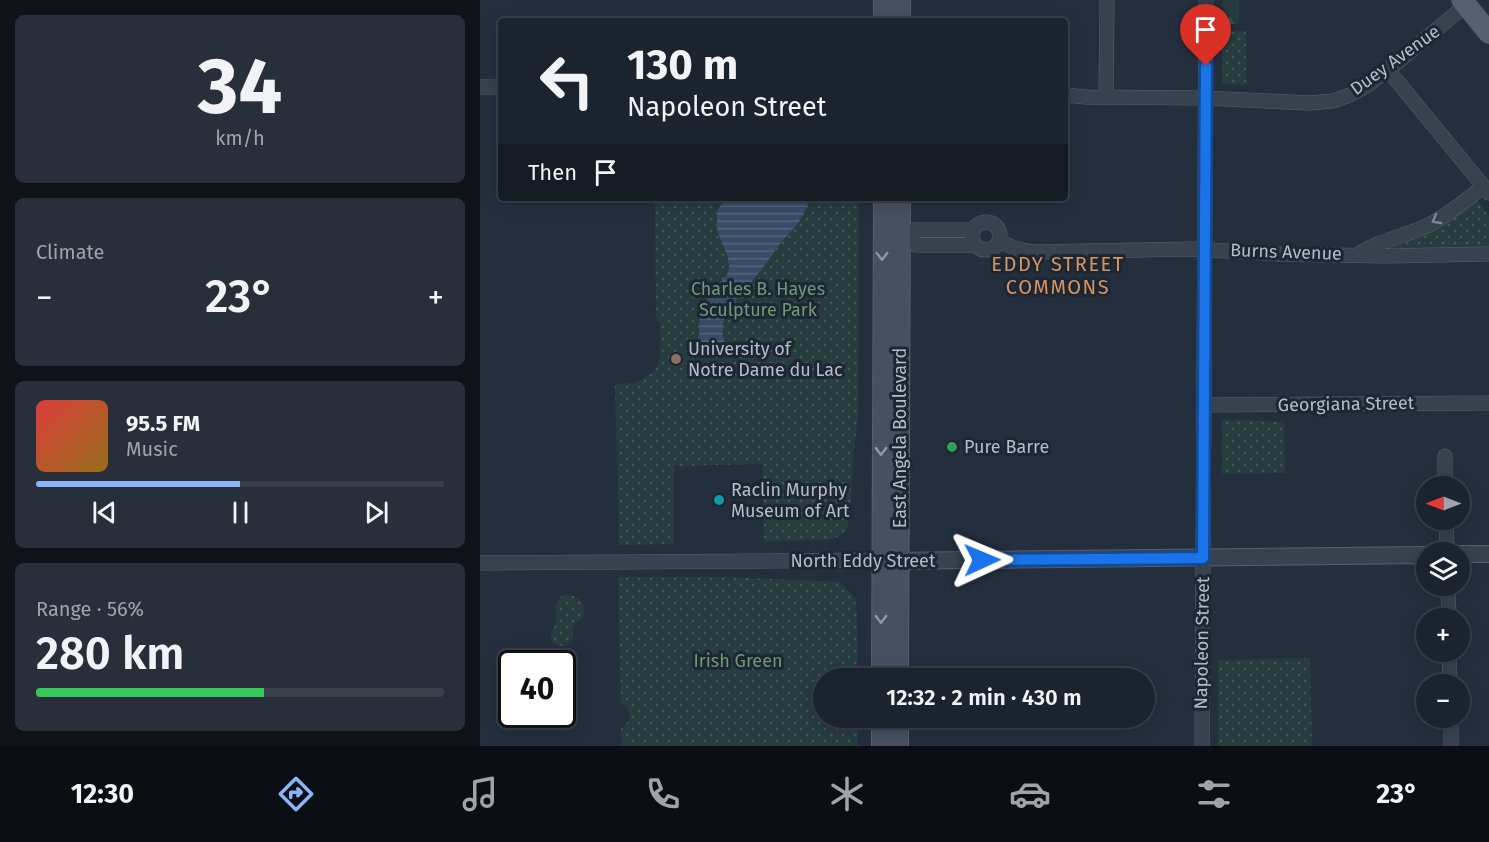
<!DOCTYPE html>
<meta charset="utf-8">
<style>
body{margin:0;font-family:"Fira Sans",sans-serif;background:#282f3a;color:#f1f3f6;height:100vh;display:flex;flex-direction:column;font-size:22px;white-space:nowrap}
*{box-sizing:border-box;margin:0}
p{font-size:20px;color:#a0a4aa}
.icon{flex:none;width:33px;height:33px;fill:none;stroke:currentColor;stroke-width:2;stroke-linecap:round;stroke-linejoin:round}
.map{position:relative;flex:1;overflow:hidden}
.details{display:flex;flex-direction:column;gap:15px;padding:15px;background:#0f1319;width:480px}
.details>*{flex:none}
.guide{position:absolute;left:18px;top:18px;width:570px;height:183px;border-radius:6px;box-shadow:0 3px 15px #0003,0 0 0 2px #39404a;background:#1b232e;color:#f1f3f6;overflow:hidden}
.needle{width:39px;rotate:270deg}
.controls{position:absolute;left:936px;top:476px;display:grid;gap:12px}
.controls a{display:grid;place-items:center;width:54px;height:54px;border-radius:50%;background:#1b232e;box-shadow:0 3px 15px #0003,0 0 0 2px #39404a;font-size:30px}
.speed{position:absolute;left:18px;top:650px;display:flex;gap:12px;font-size:30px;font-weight:700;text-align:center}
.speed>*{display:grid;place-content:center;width:78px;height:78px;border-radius:50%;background:#1b232e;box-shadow:0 3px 15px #0003,0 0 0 2px #39404a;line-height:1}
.speed .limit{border:3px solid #111;border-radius:9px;background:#fff;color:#111}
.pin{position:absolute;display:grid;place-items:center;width:51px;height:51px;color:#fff;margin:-62px -26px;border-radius:50% 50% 50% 0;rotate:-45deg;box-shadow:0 0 6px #0007}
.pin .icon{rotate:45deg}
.me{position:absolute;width:66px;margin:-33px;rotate:89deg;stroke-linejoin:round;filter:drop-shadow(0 0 4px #0008)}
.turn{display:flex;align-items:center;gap:21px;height:126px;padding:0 30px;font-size:27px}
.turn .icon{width:78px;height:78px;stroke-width:2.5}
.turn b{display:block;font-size:42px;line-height:51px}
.then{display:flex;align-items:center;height:57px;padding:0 30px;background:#0003;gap:12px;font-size:22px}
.big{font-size:45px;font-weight:600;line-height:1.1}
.details .card{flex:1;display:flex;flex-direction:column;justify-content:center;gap:9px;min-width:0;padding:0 21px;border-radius:9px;background:#282f3a}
.details .dial{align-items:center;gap:0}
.dial b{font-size:78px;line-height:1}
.song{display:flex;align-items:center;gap:18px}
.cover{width:72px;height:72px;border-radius:9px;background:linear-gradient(135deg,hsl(0 70% 55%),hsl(40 70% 35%))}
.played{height:6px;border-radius:3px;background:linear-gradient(90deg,#8ab4f8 50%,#39404a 50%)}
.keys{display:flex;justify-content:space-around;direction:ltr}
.heat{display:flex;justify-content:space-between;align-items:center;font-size:33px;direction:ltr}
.charge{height:9px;border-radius:4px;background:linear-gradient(90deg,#34c759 56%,#39404a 0)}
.trip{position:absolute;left:333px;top:668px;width:342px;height:60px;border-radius:30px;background:#1b232e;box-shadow:0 3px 15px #0003,0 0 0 2px #39404a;font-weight:600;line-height:60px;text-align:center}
.menu{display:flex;height:96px;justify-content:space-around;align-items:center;background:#0b0e12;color:#a0a4aa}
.menu .icon{width:42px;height:42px}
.menu .on{color:#8ab4f8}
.menu b{font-size:27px;color:#f1f3f6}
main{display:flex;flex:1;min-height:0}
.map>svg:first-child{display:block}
</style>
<main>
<section class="details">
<div class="card dial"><b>34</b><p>km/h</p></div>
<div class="card"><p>Climate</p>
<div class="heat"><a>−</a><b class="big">23°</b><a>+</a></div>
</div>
<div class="card">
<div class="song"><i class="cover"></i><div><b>95.5 FM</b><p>Music</p></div></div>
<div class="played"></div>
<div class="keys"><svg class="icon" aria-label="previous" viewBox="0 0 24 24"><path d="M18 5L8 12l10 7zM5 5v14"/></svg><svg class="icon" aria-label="pause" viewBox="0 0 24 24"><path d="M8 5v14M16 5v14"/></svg><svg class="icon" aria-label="next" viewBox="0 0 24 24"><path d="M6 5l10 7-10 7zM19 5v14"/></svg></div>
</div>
<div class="card"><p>Range · 56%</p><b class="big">280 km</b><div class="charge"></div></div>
</section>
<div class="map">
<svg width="1009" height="746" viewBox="0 0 1009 746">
<defs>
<pattern id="green-dots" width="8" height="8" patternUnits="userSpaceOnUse" patternTransform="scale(1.5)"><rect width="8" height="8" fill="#263c3f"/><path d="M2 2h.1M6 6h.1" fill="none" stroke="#435659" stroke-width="1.8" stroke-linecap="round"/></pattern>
<pattern id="forest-firs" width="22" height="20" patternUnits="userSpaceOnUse" patternTransform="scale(1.5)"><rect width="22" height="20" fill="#263c3f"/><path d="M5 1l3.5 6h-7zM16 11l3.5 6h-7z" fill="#435659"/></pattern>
<pattern id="water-rules" width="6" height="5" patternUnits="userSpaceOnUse" patternTransform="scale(1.5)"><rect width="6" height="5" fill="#394c67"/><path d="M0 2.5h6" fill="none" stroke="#53647b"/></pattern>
</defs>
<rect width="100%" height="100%" fill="#242f3e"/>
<path fill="url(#green-dots)" d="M 766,31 L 767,85 L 742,84 L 742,32 Z
M 175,198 L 379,198 L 378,415 L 373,459 L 370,515 L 367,528 L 364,533 L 354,539 L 284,542 L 283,464 L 194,466 L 194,544 L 139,545 L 135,384 L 155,383 L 175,371 L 180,357 L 180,322 L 176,318 Z
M 995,198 L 1009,215 L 1009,249 L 906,250 L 905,249 L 905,247 Z
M 742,419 L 797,422 L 804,420 L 805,473 L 742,474 Z
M 138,577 L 247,577 L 360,582 L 375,598 L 377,615 L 378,678 L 344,678 L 344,717 L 378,717 L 378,746 L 142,746 L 141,728 C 150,723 152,715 146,706 L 141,703 Z
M 84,595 C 96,594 108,602 103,616 C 101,620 95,622 93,627 C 92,630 93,637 92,641 C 87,647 81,647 74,644 C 67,631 74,632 76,622 C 78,610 71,604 84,595 Z
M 830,658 L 832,746 L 738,746 L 738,660 Z"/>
<path fill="url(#forest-firs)" d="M 743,0 L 759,0 L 759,24 L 742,24 Z"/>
<path fill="url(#water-rules)" d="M 257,198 L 329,198 C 326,216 315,227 303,240 C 294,251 287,263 278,274 C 266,289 249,304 243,323 C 241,332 245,341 245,350 L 240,357 C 231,359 224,358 217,352 L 217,346 C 222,338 216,320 223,306 C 226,301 230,295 233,290 C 239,283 248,278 249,268 C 250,254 239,241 237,228 C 237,225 237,222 237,219 C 237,205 244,201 257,198 Z"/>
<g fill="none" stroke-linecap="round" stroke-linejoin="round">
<defs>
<path id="minor" d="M 908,70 L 1009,193
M 0,87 L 21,87
M 585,95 L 606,97 L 725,98 L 829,103 L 853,101 L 870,95 L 885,87 L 908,70 L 986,5
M 626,98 L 627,0
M492 236a14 14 0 1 1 28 0a14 14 0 1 1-28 0Z
M 431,238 L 436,245 L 495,245
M 431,238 L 435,230 L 493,230
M 519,241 C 530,247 541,251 553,252 L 711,249 L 799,254 L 906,256 L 1009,254
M 879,254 C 899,240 926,236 949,225 C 968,215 986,200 1003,187
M 724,405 L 1009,403
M 965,456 L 965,486
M 966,519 L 967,552
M 0,563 L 401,560
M 968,585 L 969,618
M 969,651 L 970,684
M 971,717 L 971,746
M 722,746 L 726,0"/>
<path id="tertiary" d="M 980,554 L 1009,554
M 407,561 L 946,555"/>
<path id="secondary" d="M 403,0 L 403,21
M 421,0 L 421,21
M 401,678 L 403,198
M 419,678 L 421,198
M 401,746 L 401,717
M 419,746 L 419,717"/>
<path id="primary" d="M 982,0 L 1009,33"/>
</defs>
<use href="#minor" stroke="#565f6c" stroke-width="15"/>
<use href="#tertiary" stroke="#565f6c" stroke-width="18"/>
<use href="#secondary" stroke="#565f6c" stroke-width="20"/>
<use href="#primary" stroke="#414a57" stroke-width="22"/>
<use href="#minor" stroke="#38414e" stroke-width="14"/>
<use href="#tertiary" stroke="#38414e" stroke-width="16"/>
<use href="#secondary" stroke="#465061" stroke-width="18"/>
<use href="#primary" stroke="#56606e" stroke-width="21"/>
</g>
<defs><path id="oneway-chevron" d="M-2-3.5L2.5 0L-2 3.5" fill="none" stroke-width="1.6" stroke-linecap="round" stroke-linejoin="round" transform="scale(1.5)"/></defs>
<use stroke="#7c8592" href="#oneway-chevron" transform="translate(956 220) rotate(150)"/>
<g stroke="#8e96a5">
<use href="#oneway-chevron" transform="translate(402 256) rotate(90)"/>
<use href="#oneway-chevron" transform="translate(401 451) rotate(90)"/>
<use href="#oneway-chevron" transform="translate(401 619) rotate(90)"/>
</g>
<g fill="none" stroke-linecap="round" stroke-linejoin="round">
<defs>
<path id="route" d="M 502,560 L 723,558 L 726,66"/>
</defs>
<use href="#route" stroke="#114b97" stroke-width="15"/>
<use href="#route" stroke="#1a73e8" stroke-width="10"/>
</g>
<circle fill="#8d6e63" stroke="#1d2633" stroke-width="2" cx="196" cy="359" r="6"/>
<circle fill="#2e9e5b" stroke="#1d2633" stroke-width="2" cx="472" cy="447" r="6"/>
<circle fill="#0f9aa8" stroke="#1d2633" stroke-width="2" cx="239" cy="500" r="6"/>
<g text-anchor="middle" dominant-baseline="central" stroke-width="6" stroke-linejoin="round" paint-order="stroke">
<g font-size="18" fill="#b4bcc9" stroke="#1d2633">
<text transform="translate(915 60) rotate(-36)">Duey Avenue</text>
<text transform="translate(806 252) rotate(2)">Burns Avenue</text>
<text transform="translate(866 404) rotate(-1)">Georgiana Street</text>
<text transform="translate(420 438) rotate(-90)">East Angela Boulevard</text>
<text x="383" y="561">North Eddy Street</text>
<text transform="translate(722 643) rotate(-89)">Napoleon Street</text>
</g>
<g font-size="18" fill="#6b9a76" stroke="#1d2633">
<text x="278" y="289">Charles B. Hayes<tspan x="278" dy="21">Sculpture Park</tspan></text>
<text x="258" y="661">Irish Green</text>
</g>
<g font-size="18" fill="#b4bcc9" stroke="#1d2633" text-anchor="start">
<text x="208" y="349">University of<tspan x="208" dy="21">Notre Dame du Lac</tspan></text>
<text x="484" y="447">Pure Barre</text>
<text x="251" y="490">Raclin Murphy<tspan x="251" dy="21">Museum of Art</tspan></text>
</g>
<g font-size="20" letter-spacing="1.5" fill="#d59563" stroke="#1d2633">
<text x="578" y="264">EDDY STREET<tspan x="578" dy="23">COMMONS</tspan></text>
</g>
</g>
</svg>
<div class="controls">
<a><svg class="needle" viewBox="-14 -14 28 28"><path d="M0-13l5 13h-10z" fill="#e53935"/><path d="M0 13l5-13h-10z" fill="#a0a4aa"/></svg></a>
<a><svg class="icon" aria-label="layers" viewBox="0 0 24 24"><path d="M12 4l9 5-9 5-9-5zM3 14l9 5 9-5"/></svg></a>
<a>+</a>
<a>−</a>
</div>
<div class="speed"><div class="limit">40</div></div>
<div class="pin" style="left:726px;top:66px;background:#d93025"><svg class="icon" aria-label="arrive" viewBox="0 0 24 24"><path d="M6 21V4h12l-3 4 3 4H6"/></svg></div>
<svg class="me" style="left:502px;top:560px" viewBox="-20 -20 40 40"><path d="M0-17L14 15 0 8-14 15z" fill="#1a73e8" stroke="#fff" stroke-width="4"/></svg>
<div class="trip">12:32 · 2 min · 430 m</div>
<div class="guide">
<div class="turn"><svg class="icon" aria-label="left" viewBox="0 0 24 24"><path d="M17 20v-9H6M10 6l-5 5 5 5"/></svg><div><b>130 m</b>Napoleon Street</div></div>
<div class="then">Then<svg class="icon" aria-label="arrive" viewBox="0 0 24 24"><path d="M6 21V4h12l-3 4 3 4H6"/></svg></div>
</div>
</div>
</main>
<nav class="menu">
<b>12:30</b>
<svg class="icon on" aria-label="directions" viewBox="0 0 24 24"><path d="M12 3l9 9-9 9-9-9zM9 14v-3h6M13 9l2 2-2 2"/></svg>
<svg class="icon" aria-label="music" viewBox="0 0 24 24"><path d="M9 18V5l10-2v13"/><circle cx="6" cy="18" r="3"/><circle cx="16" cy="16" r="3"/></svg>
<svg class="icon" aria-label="phone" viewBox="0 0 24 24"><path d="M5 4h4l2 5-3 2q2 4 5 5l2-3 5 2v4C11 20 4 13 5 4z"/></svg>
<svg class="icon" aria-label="climate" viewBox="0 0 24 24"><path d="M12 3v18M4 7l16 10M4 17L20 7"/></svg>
<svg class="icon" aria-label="car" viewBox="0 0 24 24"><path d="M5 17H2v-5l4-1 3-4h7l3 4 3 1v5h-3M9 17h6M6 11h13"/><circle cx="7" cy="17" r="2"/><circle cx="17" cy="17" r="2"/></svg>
<svg class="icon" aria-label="filters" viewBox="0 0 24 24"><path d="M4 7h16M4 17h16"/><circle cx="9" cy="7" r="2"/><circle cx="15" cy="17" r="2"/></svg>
<b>23°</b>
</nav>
